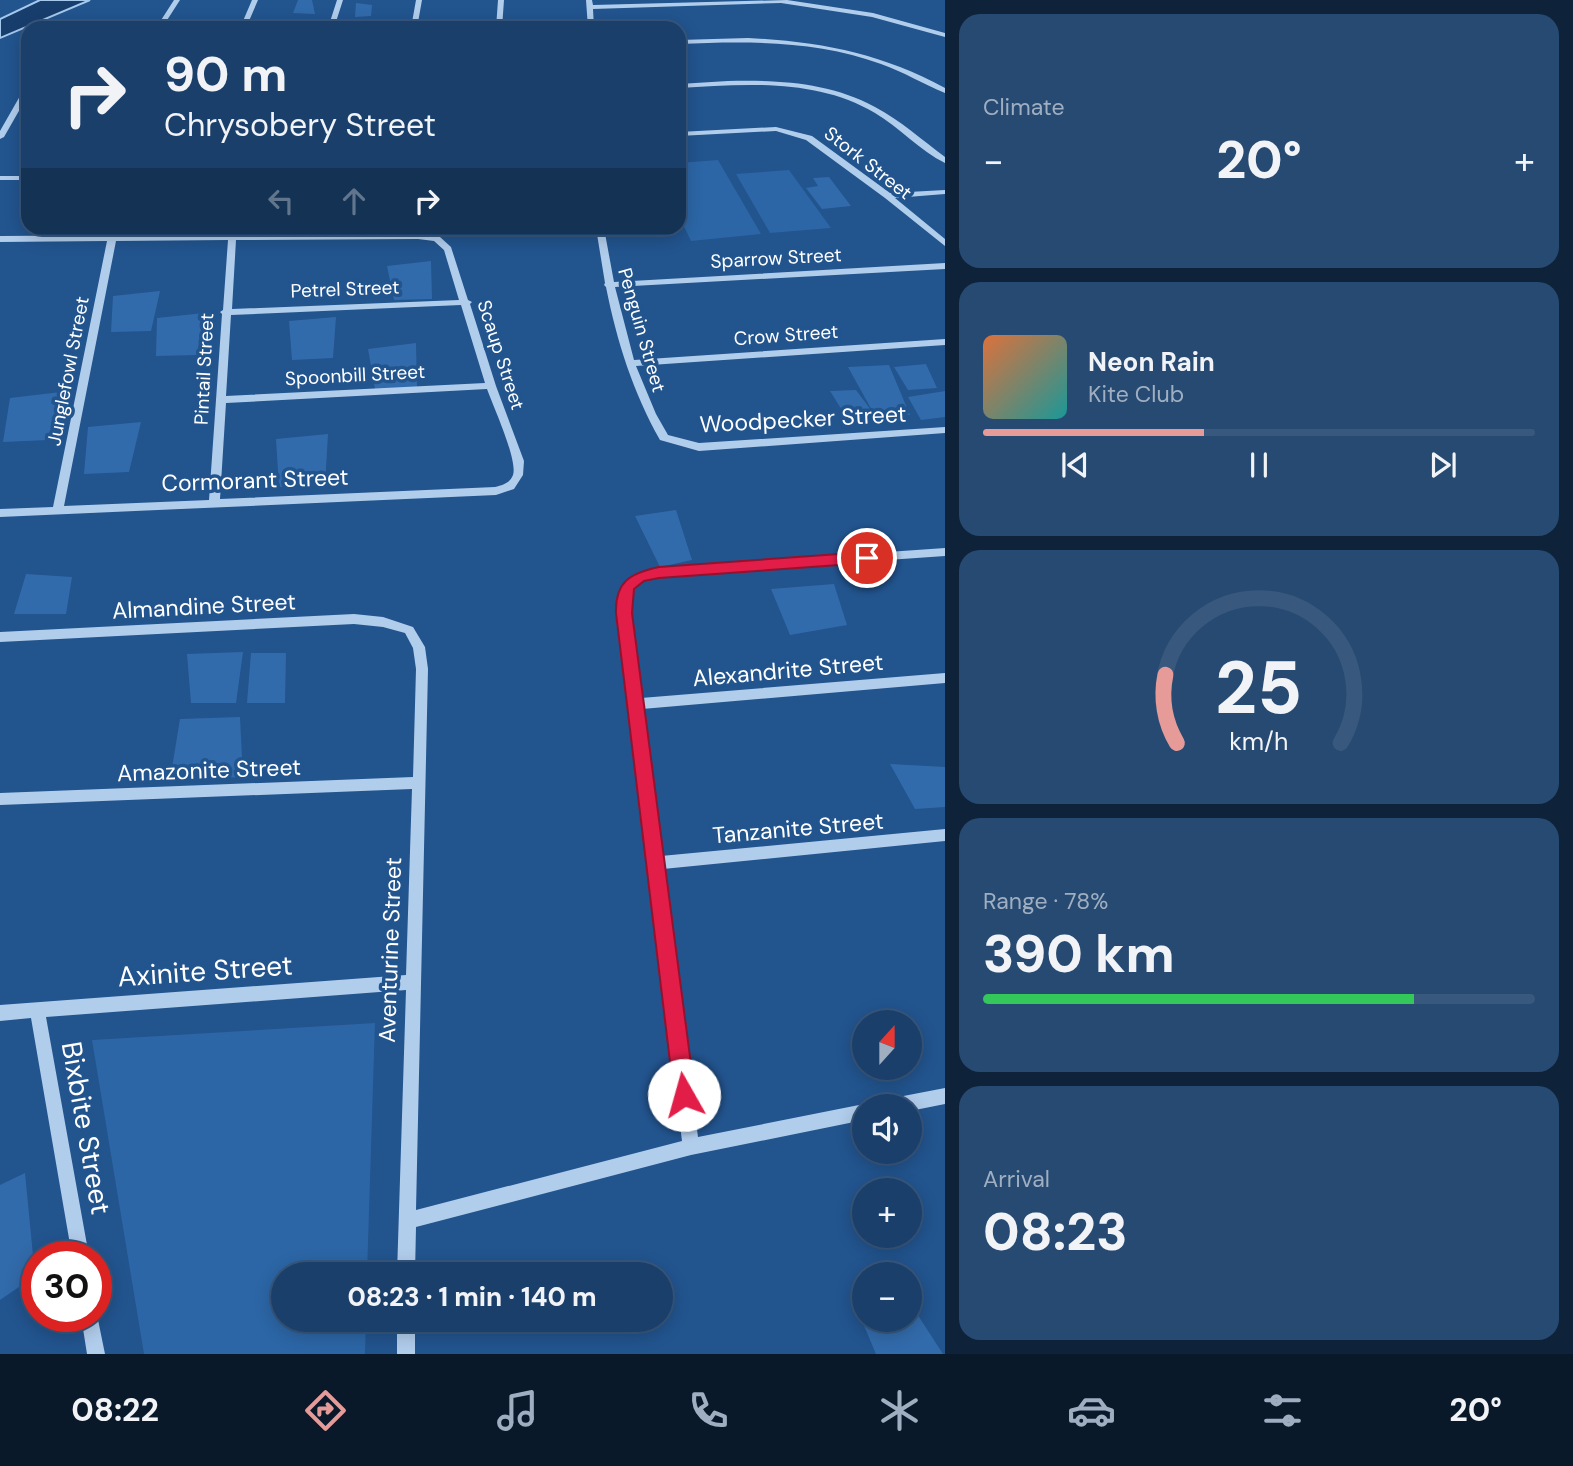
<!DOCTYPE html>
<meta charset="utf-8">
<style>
body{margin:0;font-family:"DM Sans",sans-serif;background:#274a72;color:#f1f3f6;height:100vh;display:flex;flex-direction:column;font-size:26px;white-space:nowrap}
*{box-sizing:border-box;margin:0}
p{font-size:23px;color:#9fafc1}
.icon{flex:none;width:38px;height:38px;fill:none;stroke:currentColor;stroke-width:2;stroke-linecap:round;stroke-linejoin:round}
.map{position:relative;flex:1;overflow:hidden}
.side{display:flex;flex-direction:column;gap:14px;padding:14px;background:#0e233a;width:628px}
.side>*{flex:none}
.top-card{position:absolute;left:21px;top:21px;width:665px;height:214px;border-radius:21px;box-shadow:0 4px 18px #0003,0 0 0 2px #38587e;background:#1a3f6a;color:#f1f3f6;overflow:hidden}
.needle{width:46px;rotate:21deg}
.controls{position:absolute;left:852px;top:1010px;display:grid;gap:14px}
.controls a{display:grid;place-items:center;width:70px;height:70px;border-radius:50%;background:#1a3f6a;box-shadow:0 4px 18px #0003,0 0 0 2px #38587e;font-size:35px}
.speed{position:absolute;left:21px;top:1241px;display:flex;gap:14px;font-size:35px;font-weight:700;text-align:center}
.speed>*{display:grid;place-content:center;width:91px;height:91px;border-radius:50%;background:#1a3f6a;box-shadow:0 4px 18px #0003,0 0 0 2px #38587e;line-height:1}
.speed .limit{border:10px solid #d22;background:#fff;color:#111}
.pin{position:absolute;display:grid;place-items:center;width:60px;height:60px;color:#fff;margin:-30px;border:4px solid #fff;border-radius:50%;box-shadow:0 2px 7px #0007}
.me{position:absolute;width:77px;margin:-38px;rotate:353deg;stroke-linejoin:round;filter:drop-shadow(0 0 5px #0008)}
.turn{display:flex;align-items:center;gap:24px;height:147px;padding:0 28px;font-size:32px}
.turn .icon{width:91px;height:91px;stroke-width:2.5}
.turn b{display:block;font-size:49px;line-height:60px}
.lanes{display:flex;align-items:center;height:66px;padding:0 28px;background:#0003;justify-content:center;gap:35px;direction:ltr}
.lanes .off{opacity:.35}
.big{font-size:52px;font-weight:800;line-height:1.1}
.side .widget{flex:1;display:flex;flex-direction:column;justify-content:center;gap:10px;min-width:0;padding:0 24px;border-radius:21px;background:#274a72}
.side .dial{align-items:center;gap:0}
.dial svg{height:182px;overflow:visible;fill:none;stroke:#38587e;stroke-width:7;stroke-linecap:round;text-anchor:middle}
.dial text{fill:#f1f3f6;stroke:none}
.song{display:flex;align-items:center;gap:21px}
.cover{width:84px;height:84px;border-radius:10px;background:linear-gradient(135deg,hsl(20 70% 55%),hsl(180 70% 35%))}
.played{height:7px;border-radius:4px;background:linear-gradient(90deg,#e69b98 40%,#38587e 40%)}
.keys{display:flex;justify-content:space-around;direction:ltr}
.heat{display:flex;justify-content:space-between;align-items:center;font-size:38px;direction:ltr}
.charge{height:10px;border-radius:5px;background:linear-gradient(90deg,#34c759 78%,#38587e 0)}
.trip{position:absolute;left:271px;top:1262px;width:402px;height:70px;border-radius:35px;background:#1a3f6a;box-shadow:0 4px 18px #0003,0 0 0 2px #38587e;font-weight:800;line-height:70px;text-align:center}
.tab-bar{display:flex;height:112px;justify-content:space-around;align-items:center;background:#0a192a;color:#9fafc1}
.tab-bar .icon{width:49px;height:49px}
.tab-bar .current{color:#e69b98}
.tab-bar b{font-size:32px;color:#f1f3f6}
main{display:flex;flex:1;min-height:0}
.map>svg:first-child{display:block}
</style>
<main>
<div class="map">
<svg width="945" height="1354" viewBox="0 0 945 1354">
<rect width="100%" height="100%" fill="#22548e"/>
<path fill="#2c66a6" d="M 718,160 L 761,234 L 691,241 L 679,216 L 679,163 Z
M 789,170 L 831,228 L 770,233 L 736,174 Z
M 375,1023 L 367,1274 L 284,1274 L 284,1320 L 366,1320 L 365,1354 L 144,1354 L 92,1040 Z"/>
<path fill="#183e6e" stroke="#a5c8ed" stroke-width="2" d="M 40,0 L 90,0 L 0,38 L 0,19 Z"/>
<path fill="#326bab" d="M 298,0 L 312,0 L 315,14 L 293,13 Z
M 356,3 L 372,5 L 371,16 L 355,17 Z
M 829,177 L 851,206 L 822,209 L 806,188 L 818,186 L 813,178 Z
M 431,261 L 432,299 L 394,300 L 387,266 Z
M 160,291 L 151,331 L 111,332 L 113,296 Z
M 204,313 L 197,355 L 156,356 L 157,318 Z
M 336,317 L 333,358 L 292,360 L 289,321 Z
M 416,343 L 417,387 L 375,389 L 368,349 Z
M 926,364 L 937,388 L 908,390 L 894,367 Z
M 889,365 L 910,415 L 874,414 L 877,418 L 850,423 L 830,391 L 856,390 L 874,414 L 848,367 Z
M 945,391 L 945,417 L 921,420 L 908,397 Z
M 61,392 L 48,440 L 3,442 L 10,398 Z
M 141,422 L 129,472 L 84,474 L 88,427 Z
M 328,434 L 325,485 L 279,487 L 276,439 Z
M 676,510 L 692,560 L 660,567 L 635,516 Z
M 26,574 L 72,577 L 66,614 L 14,614 Z
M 834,584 L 847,625 L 790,635 L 771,589 Z
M 243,652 L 236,703 L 191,703 L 187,654 Z
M 251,653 L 286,653 L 285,703 L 247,703 Z
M 240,717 L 243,778 L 171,774 L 180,719 Z
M 890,764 L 945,767 L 945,807 L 915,809 Z
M 25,1173 L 35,1276 L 0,1300 L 0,1185 Z
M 910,1303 L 943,1354 L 876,1354 L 857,1309 L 864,1308 L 864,1320 L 910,1320 Z"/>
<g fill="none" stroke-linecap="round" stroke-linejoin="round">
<path fill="#b1cdec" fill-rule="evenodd" d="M 174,0 L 180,0 L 162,28 L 156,28 Z
M 252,0 L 258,0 L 246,28 L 240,28 Z
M 337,0 L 343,0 L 334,28 L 328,28 Z
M 416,0 L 422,0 L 417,28 L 411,28 Z
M 498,0 L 504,0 L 502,28 L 496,28 Z
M 586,0 L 592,0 L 593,5 L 787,0 L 873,13 L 945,33 L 945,37 L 872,17 L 781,3 L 593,9 L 594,28 L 588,28 Z
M 748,38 C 821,42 880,53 945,88 L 945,93 C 923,84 904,72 881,64 C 817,40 746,41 679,44 L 679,40 Z
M 728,81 C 778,80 829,82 875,107 C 900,120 922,140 945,157 L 945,163 C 920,151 899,127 875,113 C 816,78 744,84 679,88 L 679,84 Z
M 28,87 L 28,95 L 4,137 L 0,139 L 0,131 L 24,89 Z
M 776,127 L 812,136 L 890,193 L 945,190 L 945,194 L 895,198 L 945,239 L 945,246 L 885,198 L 806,140 L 776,131 L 679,136 L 679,132 Z
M 0,176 L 28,176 L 28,180 L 0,180 Z
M 596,228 L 604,228 L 614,282 L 945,263 L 945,269 L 615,287 L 634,360 L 945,339 L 945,345 L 636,366 L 656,414 L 668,435 L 699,443 L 945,427 L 945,433 L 699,451 L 660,440 C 633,392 617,342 606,287 L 604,285 L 605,283 Z
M 418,233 L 440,237 L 451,247 L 468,300 L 472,302 L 470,304 L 496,386 L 524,461 L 523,475 L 514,489 L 496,495 L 0,517 L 0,509 L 53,507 L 107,241 L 0,242 L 0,236 ZM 418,239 L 434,241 L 444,250 L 459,300 L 232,309 L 236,240 ZM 228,240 L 223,310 L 220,312 L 222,314 L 209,500 L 64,506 L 116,241 ZM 461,305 L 485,383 L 226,396 L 231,315 ZM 487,389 C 493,406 518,460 513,475 C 510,483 503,485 495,487 L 220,499 L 226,403 Z
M 945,548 L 945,556 L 659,576 C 650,579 640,581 635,589 C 623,604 638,677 641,698 L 945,673 L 945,683 L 642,709 L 661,856 L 945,829 L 945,841 L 663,869 L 698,1137 L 864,1104 L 869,1106 L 864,1106 L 864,1120 L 691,1155 L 416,1227 L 415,1274 L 397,1274 L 406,990 L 46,1017 L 89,1256 L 72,1256 L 31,1018 L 0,1021 L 0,1005 L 406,975 L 412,789 L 0,805 L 0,793 L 413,777 L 416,669 L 413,648 L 405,633 L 383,627 L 354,624 L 0,642 L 0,632 L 354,614 L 383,617 L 413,627 L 425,647 L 428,669 L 416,1210 L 682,1141 L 618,613 C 619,582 631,575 659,568 Z
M 945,1088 L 945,1104 L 910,1111 L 910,1106 L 885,1106 L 887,1100 L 893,1098 Z
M 96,1310 L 105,1354 L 87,1354 L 81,1316 L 96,1316 Z
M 397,1320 L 415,1320 L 415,1354 L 397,1354 Z"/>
</g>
<path fill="#e11d48" stroke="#92132f" stroke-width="2" d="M 867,552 L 874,558 L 867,563 L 659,578 L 644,581 L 634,589 L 632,613 L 695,1095 L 692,1103 L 684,1106 L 677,1103 L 674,1095 L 616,613 C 615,582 630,573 659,567 Z"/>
<g text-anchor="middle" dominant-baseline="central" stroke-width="7" stroke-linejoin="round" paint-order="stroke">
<g font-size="19" fill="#fff" stroke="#22548e">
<text transform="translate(868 163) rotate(38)">Stork Street</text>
<text transform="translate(776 258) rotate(-3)">Sparrow Street</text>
<text transform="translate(345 289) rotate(-2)">Petrel Street</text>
<text transform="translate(642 330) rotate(74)">Penguin Street</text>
<text transform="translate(786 335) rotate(-4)">Crow Street</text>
<text transform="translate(501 355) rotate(72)">Scaup Street</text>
<text transform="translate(204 369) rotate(-87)">Pintail Street</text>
<text transform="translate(68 371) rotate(-79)">Junglefowl Street</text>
<text transform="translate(355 375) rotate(-3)">Spoonbill Street</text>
</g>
<g font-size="23" fill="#fff" stroke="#22548e">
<text transform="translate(803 419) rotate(-3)">Woodpecker Street</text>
<text transform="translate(255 480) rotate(-2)">Cormorant Street</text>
<text transform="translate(204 606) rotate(-3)">Almandine Street</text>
<text transform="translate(788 670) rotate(-5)">Alexandrite Street</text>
<text transform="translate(209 770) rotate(-2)">Amazonite Street</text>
<text transform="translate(798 828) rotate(-5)">Tanzanite Street</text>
<text transform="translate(390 950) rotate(-88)">Aventurine Street</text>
</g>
<g font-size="28" fill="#fff" stroke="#22548e">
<text transform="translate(205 971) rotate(-4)">Axinite Street</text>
<text transform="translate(86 1128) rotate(80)">Bixbite Street</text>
</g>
</g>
</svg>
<div class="controls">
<a><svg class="needle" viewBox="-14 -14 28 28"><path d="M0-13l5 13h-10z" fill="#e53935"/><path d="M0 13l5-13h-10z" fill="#9fafc1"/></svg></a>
<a><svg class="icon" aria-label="sound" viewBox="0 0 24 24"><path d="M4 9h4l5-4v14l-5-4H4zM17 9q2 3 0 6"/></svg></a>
<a>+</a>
<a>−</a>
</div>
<div class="speed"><div class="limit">30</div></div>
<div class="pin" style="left:867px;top:558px;background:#d93025"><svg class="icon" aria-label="arrive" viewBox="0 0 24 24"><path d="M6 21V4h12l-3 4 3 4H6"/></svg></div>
<svg class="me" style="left:684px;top:1095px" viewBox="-20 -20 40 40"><circle r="19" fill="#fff"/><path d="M0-13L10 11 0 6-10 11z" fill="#e11d48"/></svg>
<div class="trip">08:23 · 1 min · 140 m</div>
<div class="top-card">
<div class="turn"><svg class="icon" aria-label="right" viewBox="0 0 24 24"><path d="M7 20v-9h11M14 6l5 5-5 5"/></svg><div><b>90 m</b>Chrysobery Street</div></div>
<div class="lanes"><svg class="icon off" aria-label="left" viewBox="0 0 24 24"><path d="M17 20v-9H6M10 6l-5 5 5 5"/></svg><svg class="icon off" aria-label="ahead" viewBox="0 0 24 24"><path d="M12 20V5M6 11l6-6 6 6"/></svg><svg class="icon" aria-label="right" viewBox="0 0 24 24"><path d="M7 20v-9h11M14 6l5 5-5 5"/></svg></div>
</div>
</div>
<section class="side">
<div class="widget"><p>Climate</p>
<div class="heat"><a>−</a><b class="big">20°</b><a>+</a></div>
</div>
<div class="widget">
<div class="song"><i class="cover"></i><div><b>Neon Rain</b><p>Kite Club</p></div></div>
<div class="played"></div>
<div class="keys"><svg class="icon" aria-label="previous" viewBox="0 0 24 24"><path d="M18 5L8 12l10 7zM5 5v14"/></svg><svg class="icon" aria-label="pause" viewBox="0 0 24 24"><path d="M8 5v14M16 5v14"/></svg><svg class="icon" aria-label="next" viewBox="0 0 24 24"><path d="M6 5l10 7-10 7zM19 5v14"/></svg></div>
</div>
<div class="widget dial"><svg viewBox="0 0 100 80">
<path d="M14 69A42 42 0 1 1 86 69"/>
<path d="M14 69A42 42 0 0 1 9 39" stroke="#e69b98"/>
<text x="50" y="56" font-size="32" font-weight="700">25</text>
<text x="50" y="72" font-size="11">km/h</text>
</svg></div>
<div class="widget"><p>Range · 78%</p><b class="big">390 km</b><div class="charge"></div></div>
<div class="widget"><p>Arrival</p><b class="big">08:23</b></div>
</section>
</main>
<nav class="tab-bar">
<b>08:22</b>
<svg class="icon current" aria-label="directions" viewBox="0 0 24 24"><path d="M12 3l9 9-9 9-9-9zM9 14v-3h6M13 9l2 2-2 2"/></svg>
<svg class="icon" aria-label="music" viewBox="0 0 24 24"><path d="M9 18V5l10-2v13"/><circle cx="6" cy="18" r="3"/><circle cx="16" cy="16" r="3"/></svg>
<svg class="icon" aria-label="phone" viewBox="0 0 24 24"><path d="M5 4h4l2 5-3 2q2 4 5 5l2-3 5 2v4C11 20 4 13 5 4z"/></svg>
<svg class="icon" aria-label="climate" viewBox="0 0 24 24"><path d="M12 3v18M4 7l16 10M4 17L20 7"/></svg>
<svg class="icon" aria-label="car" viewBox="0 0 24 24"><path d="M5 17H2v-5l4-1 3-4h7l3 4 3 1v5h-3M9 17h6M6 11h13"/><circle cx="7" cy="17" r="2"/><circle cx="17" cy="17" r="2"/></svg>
<svg class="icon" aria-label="filters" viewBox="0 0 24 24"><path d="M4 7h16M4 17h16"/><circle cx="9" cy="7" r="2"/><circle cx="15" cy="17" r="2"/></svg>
<b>20°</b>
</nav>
